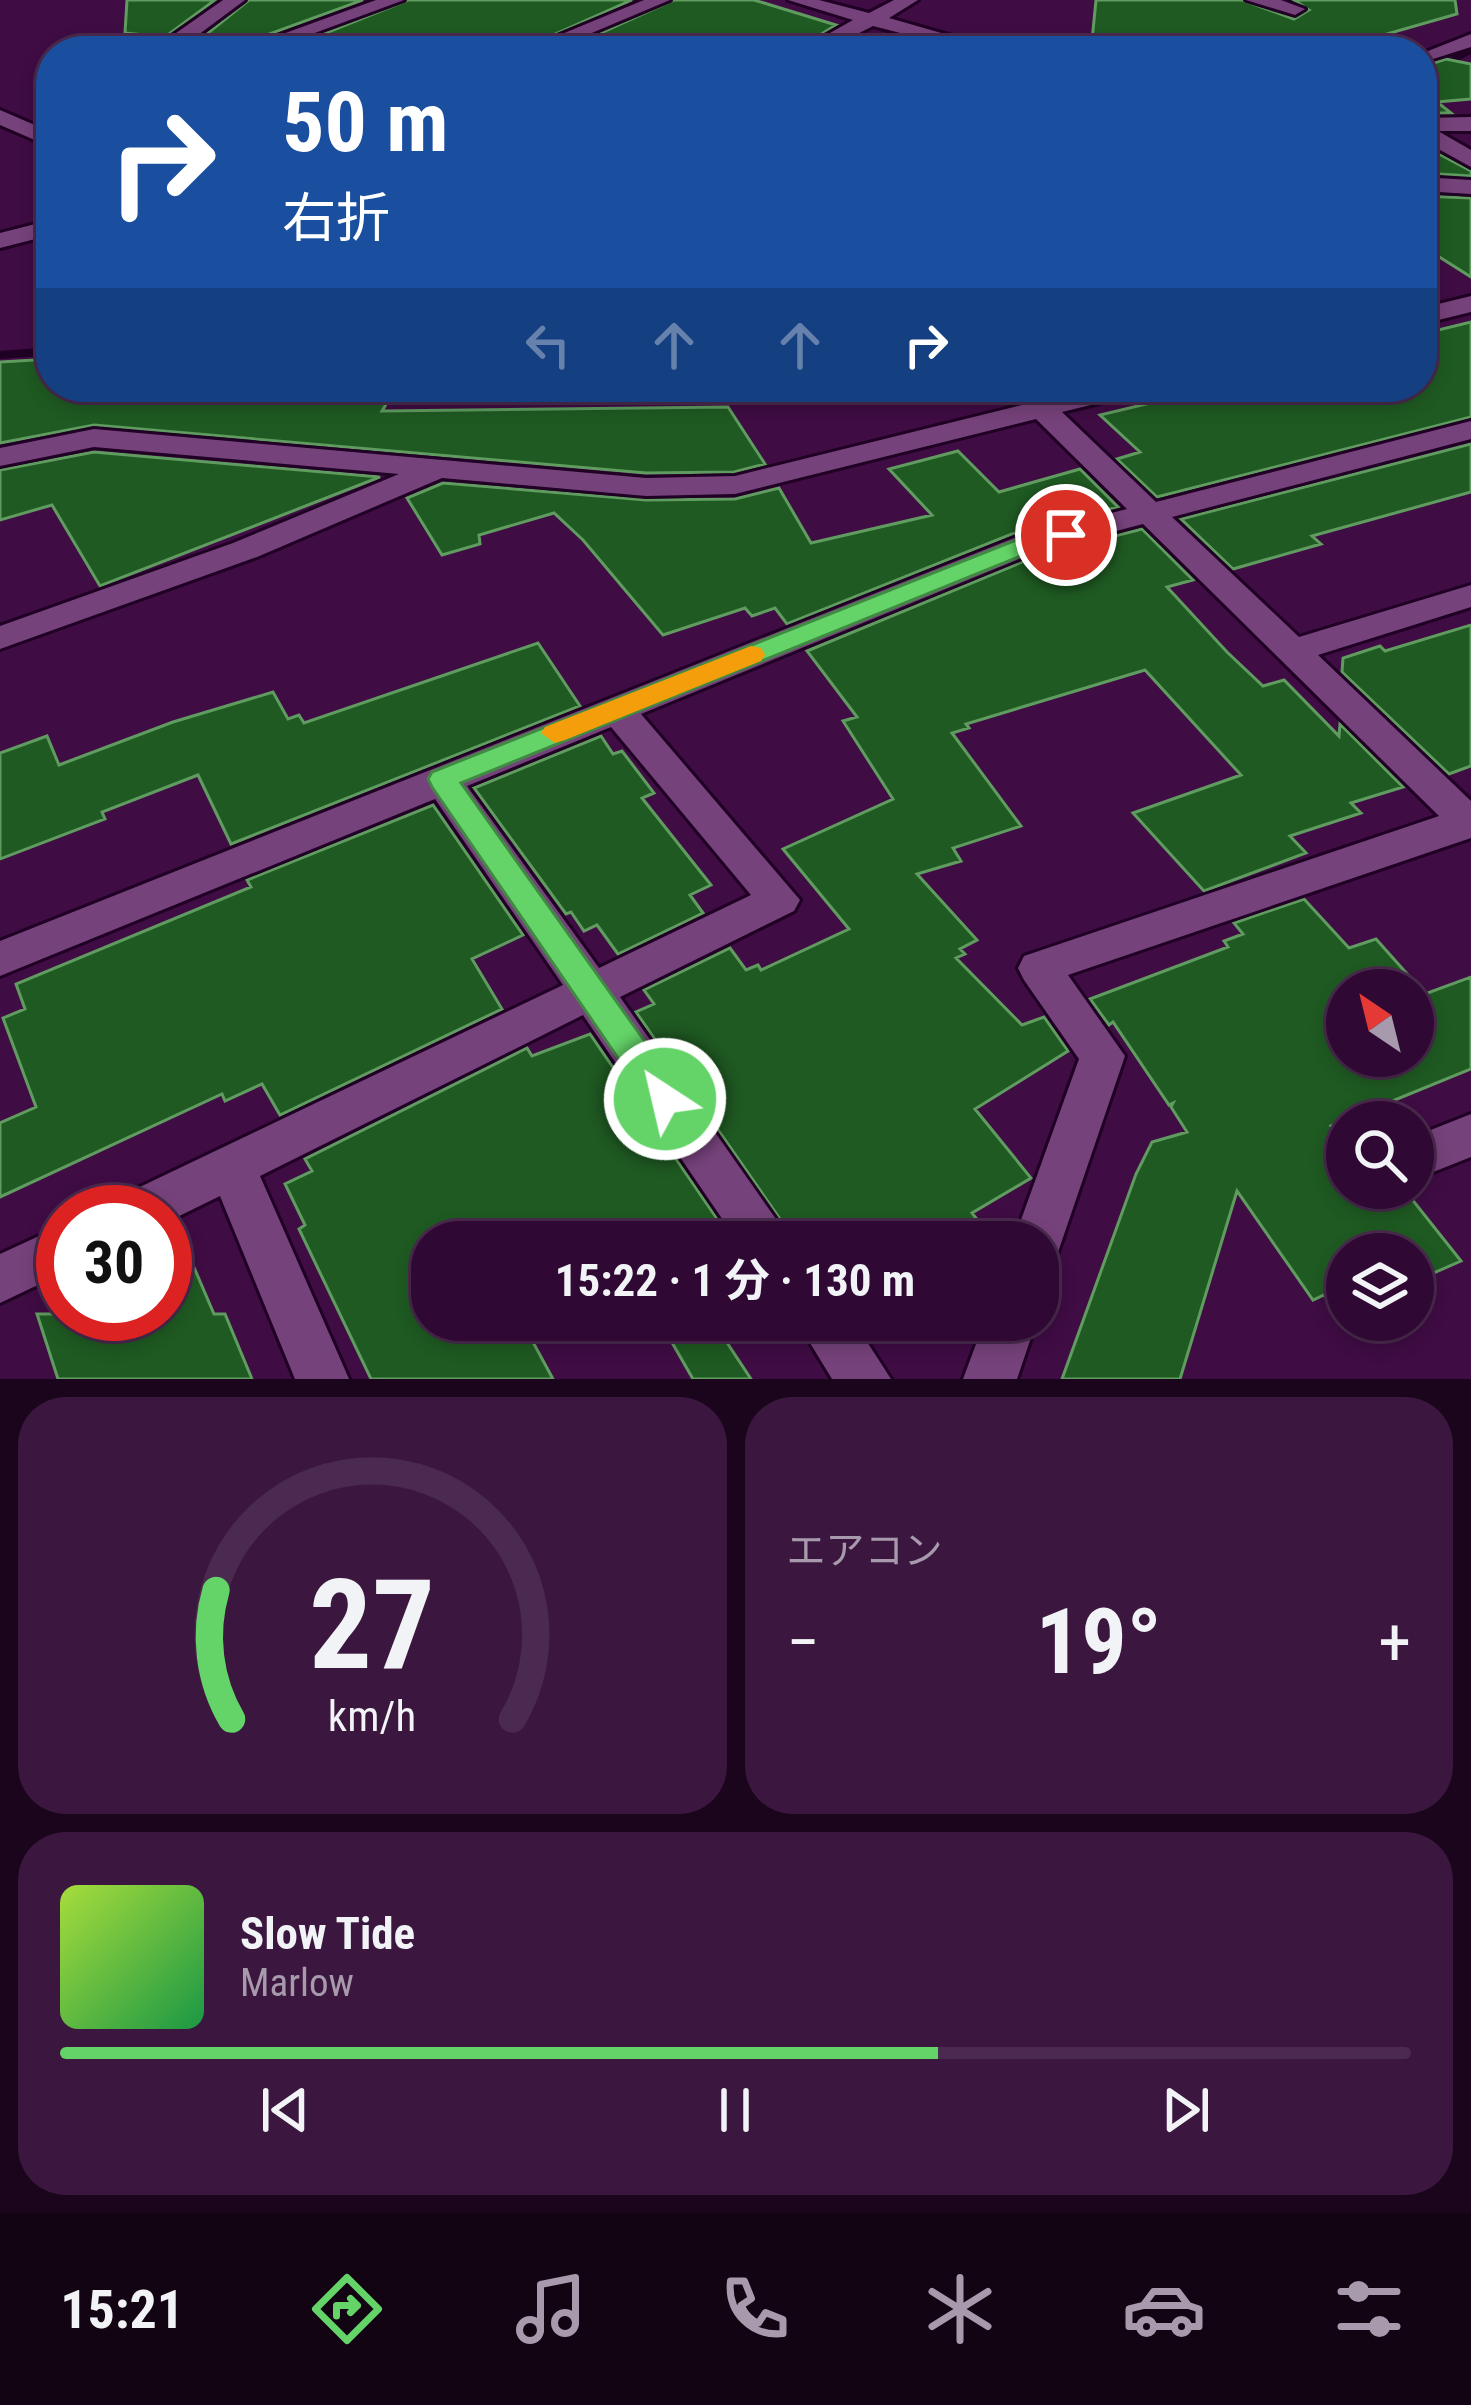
<!DOCTYPE html>
<html lang="ja">
<meta charset="utf-8">
<style>
body{margin:0;font-family:"Roboto Condensed","Noto Sans JP",sans-serif;background:#3b173f;color:#f1f3f6;height:100vh;display:flex;flex-direction:column;font-size:45px;white-space:nowrap}
*{box-sizing:border-box;margin:0}
p{font-size:39px;color:#a79aac}
.icon{flex:none;width:66px;height:66px;fill:none;stroke:currentColor;stroke-width:2;stroke-linecap:round;stroke-linejoin:round}
.map{position:relative;height:1379px;overflow:hidden}
.sheet{display:flex;flex-direction:column;gap:18px;padding:18px;background:#1a051c;flex:1}
.sheet>*{flex:none}
.top-card{position:absolute;left:36px;top:36px;width:1401px;height:366px;border-radius:48px;box-shadow:0 6px 18px #0003,0 0 0 3px #4a2a4e;background:#1a4fa0;color:#fff;overflow:hidden}
.needle{width:78px;rotate:325deg}
.controls{position:absolute;left:1326px;top:969px;display:grid;gap:24px}
.controls a{display:grid;place-items:center;width:108px;height:108px;border-radius:50%;background:#2f0933;box-shadow:0 6px 18px #0003,0 0 0 3px #4a2a4e;font-size:60px}
.speed{position:absolute;left:36px;top:1185px;display:flex;gap:24px;font-size:60px;font-weight:700;text-align:center}
.speed>*{display:grid;place-content:center;width:156px;height:156px;border-radius:50%;background:#2f0933;box-shadow:0 6px 18px #0003,0 0 0 3px #4a2a4e;line-height:1}
.speed .limit{border:18px solid #d22;background:#fff;color:#111}
.pin{position:absolute;display:grid;place-items:center;width:102px;height:102px;color:#fff;margin:-51px;border:6px solid #fff;border-radius:50%;box-shadow:0 3px 12px #0007}
.me{position:absolute;width:132px;margin:-66px;rotate:325deg;stroke-linejoin:round;filter:drop-shadow(0 0 9px #0008)}
.turn{display:flex;align-items:center;gap:42px;height:252px;padding:0 48px;font-size:54px}
.turn .icon{width:156px;height:156px;stroke-width:2.5}
.turn b{display:block;font-size:84px;line-height:102px}
.lanes{display:flex;align-items:center;height:114px;padding:0 48px;background:#0003;justify-content:center;gap:60px;direction:ltr}
.lanes .off{opacity:.35}
.big{font-size:90px;font-weight:700;line-height:1.1}
.sheet .tile{flex:1;display:flex;flex-direction:column;justify-content:center;gap:18px;min-width:0;padding:0 42px;border-radius:48px;background:#3b173f}
.sheet .dial{align-items:center;gap:0}
.dial svg{height:312px;overflow:visible;fill:none;stroke:#4a2a4e;stroke-width:7;stroke-linecap:round;text-anchor:middle}
.dial text{fill:#f1f3f6;stroke:none}
.song{display:flex;align-items:center;gap:36px}
.cover{width:144px;height:144px;border-radius:18px;background:linear-gradient(135deg,hsl(80 70% 55%),hsl(140 70% 35%))}
.played{height:12px;border-radius:6px;background:linear-gradient(90deg,#64d468 65%,#4a2a4e 65%)}
.keys{display:flex;justify-content:space-around;direction:ltr}
.heat{display:flex;justify-content:space-between;align-items:center;font-size:66px;direction:ltr}
.sheet .tiles{flex:1;display:grid;gap:18px;grid-template-columns:1fr 1fr}
.tile:last-child{grid-column:span 2}
.trip{position:absolute;left:411px;top:1221px;width:648px;height:120px;border-radius:48px;background:#2f0933;box-shadow:0 6px 18px #0003,0 0 0 3px #4a2a4e;font-weight:700;line-height:120px;text-align:center}
.tab-bar{display:flex;height:192px;justify-content:space-around;align-items:center;background:#130414;color:#a79aac}
.tab-bar .icon{width:84px;height:84px}
.tab-bar .selected{color:#64d468}
.tab-bar b{font-size:54px;color:#f1f3f6}
.map>svg:first-child{display:block}
</style>
<div class="map">
<svg width="1471" height="1379" viewBox="0 0 1471 1379">
<rect width="100%" height="100%" fill="#3f0c44"/>
<g fill="none" stroke-linecap="round" stroke-linejoin="round">
<path fill="#1f0123" fill-rule="evenodd" d="M 1471,47 L 1471,54 L 1450,65 L 1448,77 L 1422,94 L 1422,86 L 1439,74 L 1441,62 Z
M 51,347 L 51,355 L 0,359 L 0,351 Z
M 396,387 L 423,390 L 606,387 L 599,391 L 421,398 Z"/>
</g>
<path fill="#1f5a22" stroke="#609c60" stroke-width="3" fill-rule="evenodd" d="M 127,0 L 215,0 L 165,37 L 125,33 Z
M 249,0 L 363,0 L 239,45 L 198,41 Z
M 408,0 L 632,0 L 517,51 L 474,46 L 462,51 L 391,51 L 375,45 L 359,51 L 288,48 Z
M 674,0 L 754,0 L 836,25 L 794,51 L 561,51 Z
M 1096,0 L 1242,0 L 1294,19 L 1309,10 L 1294,0 L 1455,0 L 1457,14 L 1352,44 L 1395,51 L 1358,51 L 1350,44 L 1327,51 L 1091,51 Z
M 1422,58 L 1434,63 L 1446,59 L 1471,64 L 1471,99 L 1437,102 L 1451,113 L 1422,113 Z
M 1422,145 L 1471,171 L 1471,176 L 1422,173 Z
M 1422,196 L 1471,198 L 1471,277 L 1422,246 Z
M 1471,322 L 1471,417 L 1157,497 L 1117,459 L 1140,452 L 1100,415 L 1217,387 L 1422,387 L 1422,334 Z
M 51,359 L 51,387 L 283,387 L 390,398 L 382,411 L 728,407 L 765,464 L 734,472 L 646,473 L 94,425 L 0,443 L 0,362 Z
M 1471,444 L 1471,492 L 1312,536 L 1321,544 L 1233,569 L 1181,519 Z
M 958,451 L 999,492 L 1080,469 L 1118,507 L 1012,534 L 787,624 L 775,608 L 752,616 L 745,608 L 663,635 L 583,540 L 554,513 L 479,535 L 480,544 L 442,555 L 407,498 L 443,483 L 646,500 L 735,499 L 779,488 L 811,543 L 932,515 L 889,469 Z
M 94,452 L 380,477 L 100,586 L 52,505 L 0,520 L 0,470 Z
M 1142,529 L 1193,580 L 1167,587 L 1227,652 L 1263,686 L 1284,680 L 1339,736 L 1340,724 L 1403,787 L 1351,803 L 1361,813 L 1290,836 L 1306,853 L 1204,891 L 1133,813 L 1241,775 L 1145,670 L 966,724 L 969,728 L 952,733 L 1021,826 L 953,848 L 961,861 L 917,874 L 977,940 L 960,949 L 965,954 L 956,958 L 1022,1025 L 1044,1017 L 1068,1051 L 975,1109 L 1031,1178 L 972,1213 L 993,1240 L 990,1242 L 796,1242 L 636,1012 L 654,1004 L 644,990 L 730,948 L 746,970 L 758,965 L 761,970 L 849,929 L 783,849 L 893,799 L 843,721 L 857,717 L 807,651 L 1037,556 Z
M 1471,625 L 1471,766 L 1449,774 L 1342,672 L 1343,658 L 1380,646 L 1385,651 Z
M 538,643 L 580,706 L 231,844 L 198,775 L 102,812 L 105,819 L 0,859 L 0,753 L 47,736 L 59,765 L 173,722 L 273,692 L 288,719 L 299,715 L 304,723 Z
M 601,736 L 613,754 L 622,751 L 654,793 L 642,798 L 711,885 L 690,895 L 703,913 L 618,954 L 597,925 L 584,931 L 571,912 L 566,914 L 474,788 Z
M 433,805 L 523,935 L 472,959 L 502,1009 L 280,1115 L 262,1084 L 225,1101 L 222,1094 L 0,1197 L 0,1123 L 36,1107 L 3,1018 L 25,1009 L 16,984 L 251,887 L 247,880 Z
M 1304,899 L 1349,948 L 1376,939 L 1425,994 L 1471,977 L 1471,1069 L 1331,1126 L 1347,1146 L 1347,1188 L 1380,1188 L 1393,1205 L 1411,1198 L 1461,1261 L 1413,1282 L 1413,1254 L 1347,1254 L 1347,1311 L 1338,1315 L 1324,1295 L 1313,1300 L 1237,1191 L 1180,1379 L 1062,1379 L 1136,1174 L 1152,1142 L 1187,1132 L 1171,1107 L 1173,1103 L 1169,1105 L 1113,1022 L 1109,1025 L 1090,999 L 1228,947 L 1224,941 L 1243,934 L 1234,923 ZM 1347,990 L 1413,990 L 1413,1056 L 1347,1056 Z
M 590,1034 L 733,1242 L 432,1242 L 432,1320 L 521,1320 L 553,1379 L 371,1379 L 299,1229 L 305,1225 L 285,1184 L 312,1171 L 305,1159 L 527,1048 L 532,1056 Z
M 175,1223 L 214,1314 L 225,1314 L 252,1379 L 58,1379 L 37,1314 L 165,1314 L 165,1227 Z
M 659,1320 L 712,1320 L 751,1379 L 693,1379 Z"/>
<g fill="none" stroke-linecap="round" stroke-linejoin="round">
<defs>
<path id="minor" d="M 223,0 L 245,0 L 186,44 L 188,51 L 168,51 L 169,38 Z
M 376,0 L 404,0 L 266,51 L 236,51 Z
M 644,0 L 670,0 L 549,51 L 521,51 Z
M 788,0 L 819,0 L 869,13 L 894,0 L 918,0 L 889,18 L 1004,51 L 970,51 L 873,26 L 824,51 L 798,51 L 853,20 Z
M 1246,0 L 1281,0 L 1305,9 L 1295,15 Z
M 1471,34 L 1471,47 L 1433,59 L 1423,53 Z
M 0,110 L 51,132 L 51,147 L 0,125 Z
M 1471,117 L 1471,131 L 1438,131 L 1471,150 L 1471,167 L 1422,140 L 1422,118 Z
M 1422,177 L 1471,180 L 1471,194 L 1422,191 Z
M 51,220 L 51,235 L 0,248 L 0,233 Z
M 1471,296 L 1471,312 L 1422,324 L 1422,308 Z
M 1095,387 L 1144,387 L 1140,393 L 1062,412 L 1156,502 L 1471,421 L 1471,439 L 1172,517 L 1299,637 L 1471,585 L 1471,607 L 1318,655 L 1471,801 L 1471,838 L 1068,975 L 1125,1056 L 1056,1258 L 1038,1265 L 1038,1242 L 1013,1242 L 1079,1059 L 1024,980 L 1018,968 L 1024,956 L 1439,816 L 1143,524 L 1036,552 L 641,714 L 800,900 L 794,911 L 620,997 L 792,1242 L 738,1242 L 583,1015 L 260,1176 L 349,1379 L 295,1379 L 220,1196 L 165,1223 L 165,1212 L 114,1212 L 121,1196 L 563,985 L 435,799 L 0,976 L 0,941 L 1014,538 L 1127,509 L 1036,419 L 735,494 L 646,496 L 442,478 L 257,557 L 0,649 L 0,626 L 233,543 L 399,474 L 94,447 L 0,466 L 0,448 L 94,429 L 646,478 L 735,476 ZM 611,727 L 751,895 L 599,968 L 467,786 Z
M 1471,1114 L 1471,1157 L 1413,1180 L 1413,1137 Z
M 63,1225 L 63,1273 L 0,1303 L 0,1254 Z
M 796,1320 L 853,1320 L 891,1379 L 832,1379 Z
M 985,1320 L 1037,1320 L 1017,1379 L 963,1379 Z"/>
</defs>
<use href="#minor" stroke="#200024" stroke-width="6"/>
<use href="#minor" fill="#76427b" fill-rule="evenodd"/>
</g>
<path fill="#64d468" stroke="#418a44" stroke-width="3" d="M 1066,528 L 1075,530 L 1075,540 L 1033,551 L 461,783 L 678,1088 L 683,1099 L 678,1109 L 665,1114 L 653,1109 L 432,787 L 428,779 L 432,772 L 1016,540 Z"/>
<path fill="#f59e0b" d="M 751,646 L 761,648 L 765,655 L 761,661 L 565,740 L 555,743 L 541,733 L 545,727 Z"/>
</svg>
<div class="controls">
<a><svg class="needle" viewBox="-14 -14 28 28"><path d="M0-13l5 13h-10z" fill="#e53935"/><path d="M0 13l5-13h-10z" fill="#a79aac"/></svg></a>
<a><svg class="icon" aria-label="search" viewBox="0 0 24 24"><circle cx="10" cy="10" r="6"/><path d="M15 15l6 6"/></svg></a>
<a><svg class="icon" aria-label="layers" viewBox="0 0 24 24"><path d="M12 4l9 5-9 5-9-5zM3 14l9 5 9-5"/></svg></a>
</div>
<div class="speed"><div class="limit">30</div></div>
<div class="pin" style="left:1066px;top:535px;background:#d93025"><svg class="icon" aria-label="arrive" viewBox="0 0 24 24"><path d="M6 21V4h12l-3 4 3 4H6"/></svg></div>
<svg class="me" style="left:665px;top:1099px" viewBox="-20 -20 40 40"><circle r="17" fill="#64d468" stroke="#fff" stroke-width="3"/><path d="M0-11L8 9 0 5-8 9z" fill="#fff"/></svg>
<div class="trip">15:22 · 1 分 · 130 m</div>
<div class="top-card">
<div class="turn"><svg class="icon" aria-label="right" viewBox="0 0 24 24"><path d="M7 20v-9h11M14 6l5 5-5 5"/></svg><div><b>50 m</b>右折</div></div>
<div class="lanes"><svg class="icon off" aria-label="left" viewBox="0 0 24 24"><path d="M17 20v-9H6M10 6l-5 5 5 5"/></svg><svg class="icon off" aria-label="ahead" viewBox="0 0 24 24"><path d="M12 20V5M6 11l6-6 6 6"/></svg><svg class="icon off" aria-label="ahead" viewBox="0 0 24 24"><path d="M12 20V5M6 11l6-6 6 6"/></svg><svg class="icon" aria-label="right" viewBox="0 0 24 24"><path d="M7 20v-9h11M14 6l5 5-5 5"/></svg></div>
</div>
</div>
<section class="sheet">
<div class="tiles">
<div class="tile dial"><svg viewBox="0 0 100 80">
<path d="M14 69A42 42 0 1 1 86 69"/>
<path d="M14 69A42 42 0 0 1 10 36" stroke="#64d468"/>
<text x="50" y="56" font-size="32" font-weight="700">27</text>
<text x="50" y="72" font-size="11">km/h</text>
</svg></div>
<div class="tile"><p>エアコン</p>
<div class="heat"><a>−</a><b class="big">19°</b><a>+</a></div>
</div>
<div class="tile">
<div class="song"><i class="cover"></i><div><b>Slow Tide</b><p>Marlow</p></div></div>
<div class="played"></div>
<div class="keys"><svg class="icon" aria-label="previous" viewBox="0 0 24 24"><path d="M18 5L8 12l10 7zM5 5v14"/></svg><svg class="icon" aria-label="pause" viewBox="0 0 24 24"><path d="M8 5v14M16 5v14"/></svg><svg class="icon" aria-label="next" viewBox="0 0 24 24"><path d="M6 5l10 7-10 7zM19 5v14"/></svg></div>
</div>
</div>
</section>
<nav class="tab-bar">
<b>15:21</b>
<svg class="icon selected" aria-label="directions" viewBox="0 0 24 24"><path d="M12 3l9 9-9 9-9-9zM9 14v-3h6M13 9l2 2-2 2"/></svg>
<svg class="icon" aria-label="music" viewBox="0 0 24 24"><path d="M9 18V5l10-2v13"/><circle cx="6" cy="18" r="3"/><circle cx="16" cy="16" r="3"/></svg>
<svg class="icon" aria-label="phone" viewBox="0 0 24 24"><path d="M5 4h4l2 5-3 2q2 4 5 5l2-3 5 2v4C11 20 4 13 5 4z"/></svg>
<svg class="icon" aria-label="climate" viewBox="0 0 24 24"><path d="M12 3v18M4 7l16 10M4 17L20 7"/></svg>
<svg class="icon" aria-label="car" viewBox="0 0 24 24"><path d="M5 17H2v-5l4-1 3-4h7l3 4 3 1v5h-3M9 17h6M6 11h13"/><circle cx="7" cy="17" r="2"/><circle cx="17" cy="17" r="2"/></svg>
<svg class="icon" aria-label="filters" viewBox="0 0 24 24"><path d="M4 7h16M4 17h16"/><circle cx="9" cy="7" r="2"/><circle cx="15" cy="17" r="2"/></svg>
</nav>
